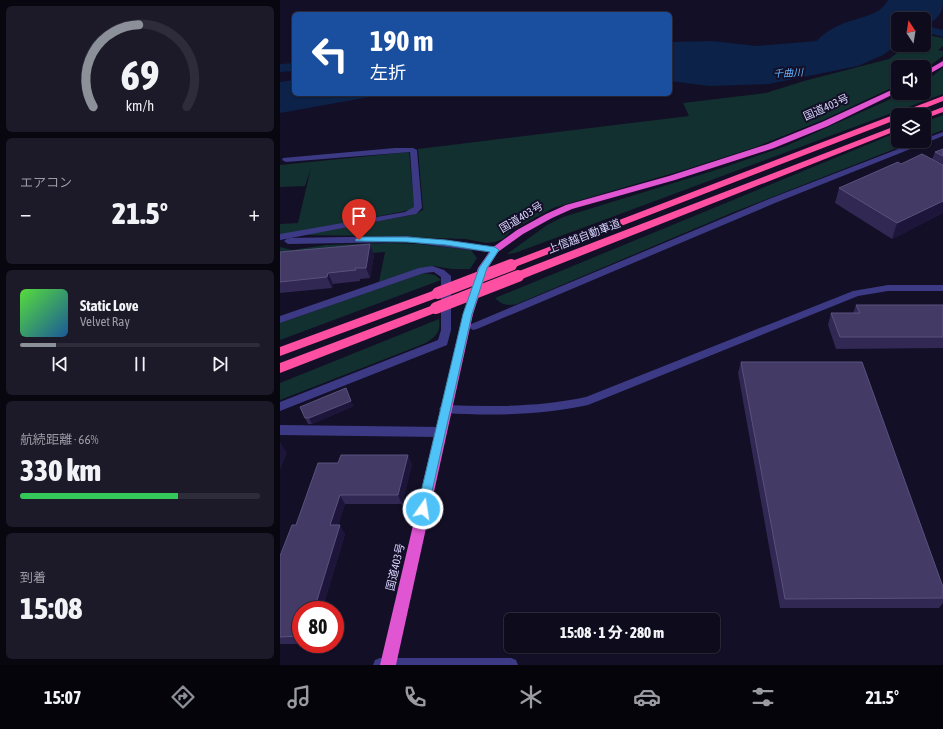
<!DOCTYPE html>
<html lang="ja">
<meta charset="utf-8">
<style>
body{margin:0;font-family:"Asap Condensed","Noto Sans JP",sans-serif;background:#1c1929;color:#f1f3f6;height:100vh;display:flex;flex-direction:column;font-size:15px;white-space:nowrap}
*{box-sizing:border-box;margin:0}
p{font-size:13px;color:#9b9ba3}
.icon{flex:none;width:22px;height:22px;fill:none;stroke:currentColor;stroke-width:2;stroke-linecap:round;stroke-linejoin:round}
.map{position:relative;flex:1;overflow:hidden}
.side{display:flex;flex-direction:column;gap:6px;padding:6px;background:#08060f;width:280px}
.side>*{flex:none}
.hud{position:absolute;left:12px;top:12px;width:380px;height:84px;border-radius:6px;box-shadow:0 1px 3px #0004,0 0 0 1px #2e2b3b;background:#1a4fa0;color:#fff;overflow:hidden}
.needle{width:26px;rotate:348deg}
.controls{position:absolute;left:611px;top:12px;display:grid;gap:8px}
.controls a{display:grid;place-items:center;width:40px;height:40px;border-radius:6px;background:#0e0b1c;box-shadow:0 1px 3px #0004,0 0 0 1px #2e2b3b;font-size:20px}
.speed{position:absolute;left:12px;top:601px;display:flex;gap:8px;font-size:20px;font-weight:700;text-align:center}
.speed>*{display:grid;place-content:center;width:52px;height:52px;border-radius:50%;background:#0e0b1c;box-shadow:0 1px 3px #0004,0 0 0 1px #2e2b3b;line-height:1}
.speed .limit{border:6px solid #d22;background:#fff;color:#111}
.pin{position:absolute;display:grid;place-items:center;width:34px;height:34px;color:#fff;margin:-41px -17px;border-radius:50% 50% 50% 0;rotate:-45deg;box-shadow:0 0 4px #0007}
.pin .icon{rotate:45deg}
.me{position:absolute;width:44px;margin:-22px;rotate:13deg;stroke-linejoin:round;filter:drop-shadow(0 0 3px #0008)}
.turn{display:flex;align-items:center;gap:14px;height:84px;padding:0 12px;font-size:18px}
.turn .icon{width:52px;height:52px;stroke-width:2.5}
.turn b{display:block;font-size:28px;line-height:34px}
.big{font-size:30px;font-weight:800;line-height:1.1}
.side .widget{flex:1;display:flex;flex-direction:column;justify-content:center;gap:6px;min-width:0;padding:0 14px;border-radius:6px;background:#1c1929}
.side .dial{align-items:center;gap:0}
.dial svg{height:104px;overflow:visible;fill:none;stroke:#2e2b3b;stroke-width:7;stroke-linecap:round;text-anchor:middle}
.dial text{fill:#f1f3f6;stroke:none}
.song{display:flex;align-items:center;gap:12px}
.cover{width:48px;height:48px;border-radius:6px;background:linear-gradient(135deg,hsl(110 70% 55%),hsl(210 70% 35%))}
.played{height:4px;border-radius:2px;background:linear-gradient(90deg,#8c9099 15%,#2e2b3b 15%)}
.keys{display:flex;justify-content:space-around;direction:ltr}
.heat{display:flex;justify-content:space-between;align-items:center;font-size:22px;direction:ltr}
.charge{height:6px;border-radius:3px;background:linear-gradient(90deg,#34c759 66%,#2e2b3b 0)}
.trip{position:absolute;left:224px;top:613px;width:216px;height:40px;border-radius:6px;background:#0e0b1c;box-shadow:0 1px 3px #0004,0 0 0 1px #2e2b3b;font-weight:800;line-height:40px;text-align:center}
.menu{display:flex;height:64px;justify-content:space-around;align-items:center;background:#06040b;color:#9b9ba3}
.menu .icon{width:28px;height:28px}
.menu .on{color:#8c9099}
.menu b{font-size:18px;color:#f1f3f6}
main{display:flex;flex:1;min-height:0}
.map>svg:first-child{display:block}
</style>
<main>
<section class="side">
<div class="widget dial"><svg viewBox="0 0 100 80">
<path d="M14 69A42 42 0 1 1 86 69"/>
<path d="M14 69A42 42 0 0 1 49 6" stroke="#8c9099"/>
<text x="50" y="56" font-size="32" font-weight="700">69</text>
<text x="50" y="72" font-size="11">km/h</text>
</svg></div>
<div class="widget"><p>エアコン</p>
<div class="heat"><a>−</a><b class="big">21.5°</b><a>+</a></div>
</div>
<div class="widget">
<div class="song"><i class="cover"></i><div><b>Static Love</b><p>Velvet Ray</p></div></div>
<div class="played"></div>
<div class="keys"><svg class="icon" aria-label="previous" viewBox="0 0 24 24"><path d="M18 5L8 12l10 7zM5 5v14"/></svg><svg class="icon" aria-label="pause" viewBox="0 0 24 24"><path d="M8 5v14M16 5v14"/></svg><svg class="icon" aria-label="next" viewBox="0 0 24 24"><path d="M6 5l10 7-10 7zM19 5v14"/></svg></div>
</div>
<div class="widget"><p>航続距離 · 66%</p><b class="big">330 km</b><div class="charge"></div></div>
<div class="widget"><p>到着</p><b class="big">15:08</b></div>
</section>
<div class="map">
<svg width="663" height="665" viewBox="0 0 663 665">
<rect width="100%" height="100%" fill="#130f26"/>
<path fill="#12302f" d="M 647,35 L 663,38 L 663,46 L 658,50 L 663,51 L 663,56 L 644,70 L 644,67 L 618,67 L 618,85 L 545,119 L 476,147 L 404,170 L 273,208 L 232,230 L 223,239 L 215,242 L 206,243 L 186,239 L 94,236 L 27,235 L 31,233 L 132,215 L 143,210 L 138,149 L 409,116 L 403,103 L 486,93 L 524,81 L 609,59 L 628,45 L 644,45 L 644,36 Z
M 663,68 L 663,94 L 235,253 L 227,254 L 267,225 L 283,217 L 439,169 L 506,146 L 624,93 L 644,93 L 644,82 Z
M 663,115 L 663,130 L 644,137 L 644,122 Z
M 618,132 L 618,141 L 635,141 L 454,212 L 237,304 C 227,306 222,305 215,298 Z
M 129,152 L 134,205 L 134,208 L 130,210 L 0,236 L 0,224 L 18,223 L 31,168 L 25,186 L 0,187 L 0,165 Z
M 108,243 L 138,244 L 191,250 L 197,258 L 190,269 L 172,269 L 153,266 L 138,269 L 99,282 L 105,252 L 7,260 L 0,258 L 0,247 L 12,250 L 46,245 Z
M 143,273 L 155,275 L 161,280 L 0,340 L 0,323 Z
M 159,319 C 161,332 156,336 146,343 L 0,400 L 0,383 Z"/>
<path fill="#0c2248" d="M 608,0 L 663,0 C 663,16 656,19 644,27 L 644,19 L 618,19 L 618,44 L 603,55 L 578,66 L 489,84 L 429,86 L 390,81 L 390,42 L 432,41 L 476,46 L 537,41 C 543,33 553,28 562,24 C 578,17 599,17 608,0 Z
M 14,80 L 14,94 L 106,94 L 0,113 L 0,82 Z"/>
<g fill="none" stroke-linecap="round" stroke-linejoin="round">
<path fill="#0c2248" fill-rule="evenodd" d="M 644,25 L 663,30 L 663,37 L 644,32 Z
M 14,63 L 14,71 L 0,72 L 0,64 Z"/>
<path fill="#3d3a85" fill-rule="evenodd" d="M 663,132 L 663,136 L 495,203 L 197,329 L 193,330 L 188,327 L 189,325 L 489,199 L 639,141 L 644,141 L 644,139 Z
M 115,148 L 133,148 L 137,150 L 142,208 L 136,214 L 0,240 L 0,234 L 125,212 L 134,207 L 130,152 L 6,162 L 2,160 L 3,158 Z
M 127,236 L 215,247 L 219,250 L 215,253 L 127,242 L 8,244 L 4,241 L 8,238 Z
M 152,266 L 164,270 L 171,276 L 171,330 L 167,345 L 0,411 L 0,402 L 158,340 L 161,330 L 161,277 L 154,272 L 144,273 L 0,323 L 0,316 L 139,268 Z
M 0,425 L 160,427 L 164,429 L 166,432 L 164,435 L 160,437 L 0,435 Z"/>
<path fill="#3d3a85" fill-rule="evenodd" d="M 608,285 L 663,285 L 663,291 L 608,291 L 578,296 L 308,405 C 260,415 213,416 165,413 L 161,412 L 159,409 L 161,406 L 165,405 C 213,407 259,407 306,397 L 573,291 Z
M 100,658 L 231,658 L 236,660 L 238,665 L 93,665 L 95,660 Z"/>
<path fill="#e055d1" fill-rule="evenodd" d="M 663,61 L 663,66 L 644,77 L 644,72 Z
M 618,87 L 618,92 L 548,126 L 494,148 L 395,180 L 292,209 L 272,218 L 243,234 L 218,252 L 208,268 L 193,314 L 116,665 L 100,665 L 183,314 L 198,268 L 212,248 L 237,230 L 266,214 L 286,205 L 389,176 L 488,144 L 542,122 Z"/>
<path fill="#ff4fa3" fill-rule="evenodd" d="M 663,96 L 663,101 L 627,115 L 618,115 L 618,119 L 235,267 L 231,268 L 226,265 L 227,263 Z
M 663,107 L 663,112 L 644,119 L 644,115 L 642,115 Z
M 618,125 L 618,130 L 242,279 L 234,279 L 233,276 L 234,273 Z
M 158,289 L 162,290 L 164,293 L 162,296 L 0,356 L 0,347 Z
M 156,304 L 160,305 L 162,308 L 160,311 L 0,373 L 0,363 Z"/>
<path stroke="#ff4fa3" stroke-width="12" d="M 158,293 L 231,265
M 156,308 L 238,276"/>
</g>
<path fill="#312854" d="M 663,149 L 663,164 L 652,159 L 655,152 Z
M 621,164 L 663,165 L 663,213 L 612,239 L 555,203 L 559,188 Z
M 0,252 L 94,255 L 90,278 L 80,279 L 80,281 L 53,284 L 52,288 L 0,293 Z
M 576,305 L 663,305 L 663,348 L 556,349 L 548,325 L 551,313 L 573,313 Z
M 461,362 L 663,587 L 663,603 L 659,608 L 500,608 L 458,373 Z
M 74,406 L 32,424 L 28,424 L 25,418 Z
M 38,463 L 132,464 L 122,504 L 65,504 L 58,525 L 65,534 L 42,610 L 21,610 L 21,644 L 32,644 L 0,644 L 0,556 L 16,525 Z"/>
<path fill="#1d163a" d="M 663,201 L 663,213 L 612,239 L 617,223 Z
M 90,244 L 94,255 L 90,278 L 86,268 Z
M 48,273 L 53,284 L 52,288 L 47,277 Z
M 71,401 L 74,406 L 32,424 L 29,418 Z
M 0,442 L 7,453 L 0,470 Z
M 128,455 L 132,464 L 122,504 L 118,495 Z
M 60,495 L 65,504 L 56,534 L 50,525 Z
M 60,525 L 65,534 L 42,610 L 34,610 Z"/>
<path fill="#433a66" stroke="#5a527e" d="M 663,149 L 663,156 L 655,152 Z
M 642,154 L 663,165 L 663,201 L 617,223 L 559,188 L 618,162 L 621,164 Z
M 90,244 L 86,268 L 75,268 L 76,270 L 48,273 L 47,277 L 0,282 L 0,252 Z
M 576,305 L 663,305 L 663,337 L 560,337 L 551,313 L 580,313 Z
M 461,362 L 582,362 L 663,587 L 663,598 L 505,599 Z
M 66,388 L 71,401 L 29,418 L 25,418 L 20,407 Z
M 61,455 L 128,455 L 118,495 L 60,495 L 50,525 L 60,525 L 34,610 L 21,610 L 21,636 L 0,637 L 0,556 L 12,525 L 16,525 L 38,463 L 58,463 Z"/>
<path fill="#4fc3f7" stroke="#337fa1" d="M 79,237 L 127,237 L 166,240 L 215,247 L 219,250 L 207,268 L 192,314 L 148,509 L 147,513 L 143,514 L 139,513 L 137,509 L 183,314 L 199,268 L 210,252 L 166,245 L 127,242 L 76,241 L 75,240 Z"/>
<g text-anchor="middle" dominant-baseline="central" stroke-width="4" stroke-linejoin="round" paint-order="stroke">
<g font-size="10" font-style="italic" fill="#62b6ff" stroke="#130f26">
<text transform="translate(508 73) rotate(-3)">千曲川</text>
</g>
<g font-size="11" fill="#d9d4ff" stroke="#130f26">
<text transform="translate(546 107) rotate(-24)">国道403号</text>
<text transform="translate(241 217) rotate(-31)">国道403号</text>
<text transform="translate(304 236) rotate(-21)">上信越自動車道</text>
<text transform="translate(115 567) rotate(-77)">国道403号</text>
</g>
</g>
</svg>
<div class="controls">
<a><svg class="needle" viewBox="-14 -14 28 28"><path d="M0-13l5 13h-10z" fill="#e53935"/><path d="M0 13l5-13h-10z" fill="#9b9ba3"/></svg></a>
<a><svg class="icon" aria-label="sound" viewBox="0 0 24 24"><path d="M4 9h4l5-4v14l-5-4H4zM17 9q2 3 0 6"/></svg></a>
<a><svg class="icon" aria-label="layers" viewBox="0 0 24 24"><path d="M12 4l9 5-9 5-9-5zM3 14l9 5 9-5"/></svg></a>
</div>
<div class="speed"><div class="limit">80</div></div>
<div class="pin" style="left:79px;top:240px;background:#d93025"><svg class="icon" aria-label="arrive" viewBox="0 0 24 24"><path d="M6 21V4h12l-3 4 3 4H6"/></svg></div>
<svg class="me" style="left:143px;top:509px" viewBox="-20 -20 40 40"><circle r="17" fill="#4fc3f7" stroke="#fff" stroke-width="3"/><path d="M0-11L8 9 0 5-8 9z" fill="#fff"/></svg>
<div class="trip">15:08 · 1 分 · 280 m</div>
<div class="hud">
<div class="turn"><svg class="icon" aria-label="left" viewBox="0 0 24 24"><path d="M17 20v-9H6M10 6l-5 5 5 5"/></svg><div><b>190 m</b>左折</div></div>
</div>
</div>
</main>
<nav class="menu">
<b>15:07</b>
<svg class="icon on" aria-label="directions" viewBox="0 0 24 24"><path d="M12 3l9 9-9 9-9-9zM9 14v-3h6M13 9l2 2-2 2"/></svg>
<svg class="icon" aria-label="music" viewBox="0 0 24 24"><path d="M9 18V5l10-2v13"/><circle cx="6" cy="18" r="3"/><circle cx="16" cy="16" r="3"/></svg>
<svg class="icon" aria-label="phone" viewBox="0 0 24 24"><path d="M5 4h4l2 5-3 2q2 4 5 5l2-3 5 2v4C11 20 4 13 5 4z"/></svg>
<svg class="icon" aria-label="climate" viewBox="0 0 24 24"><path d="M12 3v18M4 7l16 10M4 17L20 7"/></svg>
<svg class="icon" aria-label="car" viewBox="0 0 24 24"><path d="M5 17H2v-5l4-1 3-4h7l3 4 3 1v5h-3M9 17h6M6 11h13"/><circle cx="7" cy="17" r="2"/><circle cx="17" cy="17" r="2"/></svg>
<svg class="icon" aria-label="filters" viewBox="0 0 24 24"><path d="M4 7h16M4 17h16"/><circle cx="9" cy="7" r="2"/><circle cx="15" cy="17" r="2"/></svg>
<b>21.5°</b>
</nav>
